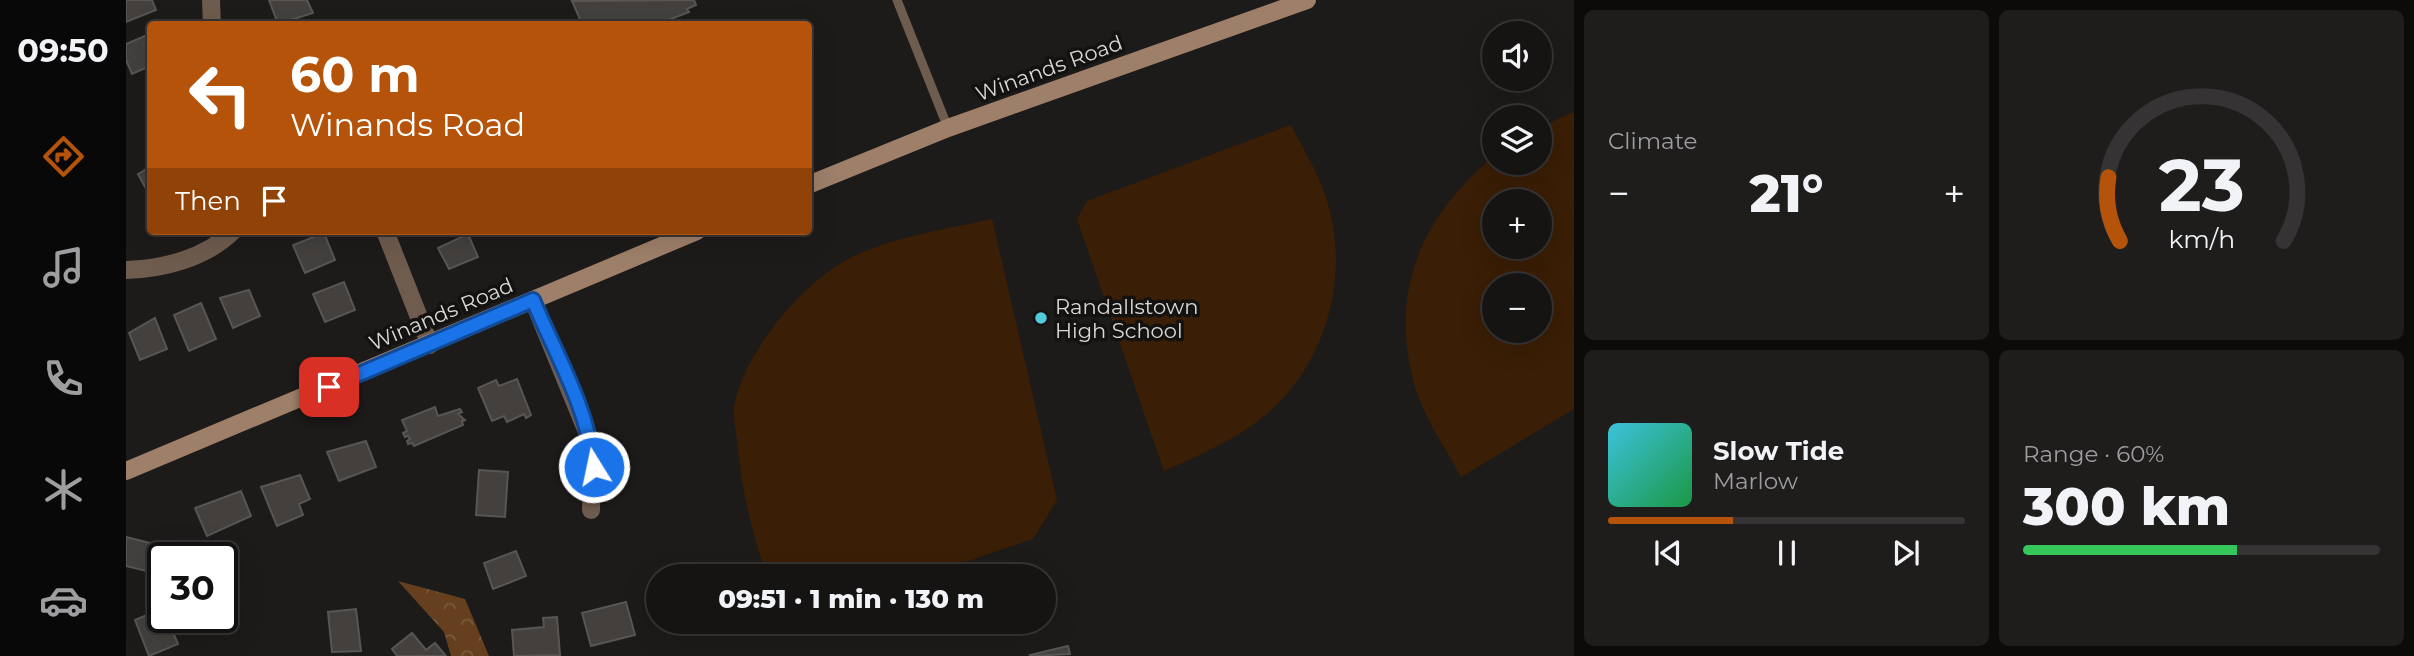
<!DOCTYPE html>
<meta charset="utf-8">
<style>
body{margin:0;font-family:Montserrat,sans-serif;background:#1f1d1c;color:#f1f3f6;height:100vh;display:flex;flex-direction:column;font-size:26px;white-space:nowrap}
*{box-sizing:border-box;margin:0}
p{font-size:23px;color:#9e9ea0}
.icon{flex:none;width:38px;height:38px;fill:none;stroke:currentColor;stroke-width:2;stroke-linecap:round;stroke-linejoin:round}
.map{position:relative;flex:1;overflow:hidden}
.side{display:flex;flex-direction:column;gap:10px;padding:10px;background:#0c0b0a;width:840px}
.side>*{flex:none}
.top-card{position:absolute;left:21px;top:21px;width:665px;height:214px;border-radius:7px;box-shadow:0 7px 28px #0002,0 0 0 2px #353333;background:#b45309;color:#fff;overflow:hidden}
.fabs{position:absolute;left:1356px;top:21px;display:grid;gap:14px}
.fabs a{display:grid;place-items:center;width:70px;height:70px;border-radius:50%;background:#161413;box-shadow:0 7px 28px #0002,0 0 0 2px #353333;font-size:35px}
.speed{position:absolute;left:21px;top:542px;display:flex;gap:14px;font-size:35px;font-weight:700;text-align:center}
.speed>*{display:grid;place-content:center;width:91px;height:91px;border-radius:50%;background:#161413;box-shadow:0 7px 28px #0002,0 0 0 2px #353333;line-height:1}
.speed .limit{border:4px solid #111;border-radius:10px;background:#fff;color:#111}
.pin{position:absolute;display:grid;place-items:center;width:60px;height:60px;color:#fff;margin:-30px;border-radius:14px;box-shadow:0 4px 10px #0006}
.me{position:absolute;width:77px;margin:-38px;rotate:350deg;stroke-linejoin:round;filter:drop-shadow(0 0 5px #0008)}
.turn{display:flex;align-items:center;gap:24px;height:147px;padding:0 28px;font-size:32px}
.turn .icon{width:91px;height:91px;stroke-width:2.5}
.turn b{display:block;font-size:49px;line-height:60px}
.then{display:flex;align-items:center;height:66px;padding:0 28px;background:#0003;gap:14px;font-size:26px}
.big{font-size:52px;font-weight:800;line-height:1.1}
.side .tile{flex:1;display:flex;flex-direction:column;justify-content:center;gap:10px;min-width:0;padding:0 24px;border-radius:10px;background:#1f1d1c}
.side .dial{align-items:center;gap:0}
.dial svg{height:182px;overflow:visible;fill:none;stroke:#353333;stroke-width:7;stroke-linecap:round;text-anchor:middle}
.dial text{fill:#f1f3f6;stroke:none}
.song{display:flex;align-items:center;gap:21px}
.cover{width:84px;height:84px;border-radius:10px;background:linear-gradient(135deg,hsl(190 70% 55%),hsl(140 70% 35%))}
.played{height:7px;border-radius:4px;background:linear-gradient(90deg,#b45309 35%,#353333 35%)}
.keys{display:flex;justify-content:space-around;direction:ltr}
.heat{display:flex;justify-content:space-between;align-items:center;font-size:38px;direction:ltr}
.charge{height:10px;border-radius:5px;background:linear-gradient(90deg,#34c759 60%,#353333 0)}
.side .tiles{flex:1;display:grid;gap:10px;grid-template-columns:repeat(2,1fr)}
.trip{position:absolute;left:520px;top:564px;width:410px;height:70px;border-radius:35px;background:#161413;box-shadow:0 7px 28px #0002,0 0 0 2px #353333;font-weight:800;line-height:70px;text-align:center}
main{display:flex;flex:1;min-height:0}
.tabs{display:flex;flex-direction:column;width:126px;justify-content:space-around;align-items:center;background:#090808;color:#9e9ea0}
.tabs .icon{width:49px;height:49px}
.tabs .current{color:#b45309}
.tabs b{font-size:32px;color:#f1f3f6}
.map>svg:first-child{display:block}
</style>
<main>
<nav class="tabs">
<b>09:50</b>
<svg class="icon current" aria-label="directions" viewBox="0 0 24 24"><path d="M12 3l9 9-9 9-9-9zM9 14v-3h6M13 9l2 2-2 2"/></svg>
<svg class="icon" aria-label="music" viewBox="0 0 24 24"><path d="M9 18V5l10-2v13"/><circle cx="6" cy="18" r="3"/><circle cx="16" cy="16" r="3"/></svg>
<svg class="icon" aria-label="phone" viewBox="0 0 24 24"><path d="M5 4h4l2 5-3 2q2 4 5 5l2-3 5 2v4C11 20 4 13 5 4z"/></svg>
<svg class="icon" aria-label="climate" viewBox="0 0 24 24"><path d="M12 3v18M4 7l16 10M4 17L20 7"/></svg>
<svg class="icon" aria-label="car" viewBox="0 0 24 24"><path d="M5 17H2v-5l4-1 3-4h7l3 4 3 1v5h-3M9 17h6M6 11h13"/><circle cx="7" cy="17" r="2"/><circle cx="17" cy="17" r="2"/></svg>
</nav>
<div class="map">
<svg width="1448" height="656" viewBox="0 0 1448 656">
<defs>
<pattern id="forest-crowns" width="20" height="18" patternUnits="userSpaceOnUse" patternTransform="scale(1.75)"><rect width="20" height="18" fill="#653f1e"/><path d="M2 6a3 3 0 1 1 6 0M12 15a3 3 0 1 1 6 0" fill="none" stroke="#7a5a3e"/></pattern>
</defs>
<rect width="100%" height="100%" fill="#1d1b19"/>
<path fill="url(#forest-crowns)" d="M 272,581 L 339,599 L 363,656 L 325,656 L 318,632 Z"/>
<path fill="#3a1e05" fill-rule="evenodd" d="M 1448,112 L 1448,409 L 1335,477 C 1320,449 1298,417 1289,387 C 1262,292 1295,217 1368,156 L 1368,163 L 1414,163 L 1414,127 ZM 1368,201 L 1414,201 L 1414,247 L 1368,247 ZM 1368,285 L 1414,285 L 1414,331 L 1368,331 Z
M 1165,125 C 1176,147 1190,169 1198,192 C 1227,271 1202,365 1136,418 C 1106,441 1072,456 1038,471 L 951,219 L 961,201 Z
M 866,219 L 931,500 L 907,539 L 798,576 L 641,576 C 625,531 615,487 611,440 C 610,431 607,418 608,408 C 615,357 673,287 717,262 C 762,237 817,230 866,219 Z"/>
<path fill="#43403e" stroke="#585553" stroke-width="2" d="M 0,0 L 26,0 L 30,10 L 0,22 Z
M 143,0 L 181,0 L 187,13 L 152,24 Z
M 568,0 L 570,5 L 561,9 L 563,12 L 532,24 L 456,24 L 446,1 Z
M 21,35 L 24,44 L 24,66 L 6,74 L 0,60 L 0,44 Z
M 24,167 L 24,196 L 12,174 Z
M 198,233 L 209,260 L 179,273 L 167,245 Z
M 342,234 L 352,257 L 323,269 L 312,248 Z
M 218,282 L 229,310 L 199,322 L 187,294 Z
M 123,290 L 134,316 L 107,328 L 94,298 Z
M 75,303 L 90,339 L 63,351 L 48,315 Z
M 29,318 L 41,349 L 14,360 L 3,333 Z
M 391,379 L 405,415 L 400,418 L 398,414 L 381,422 L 378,416 L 366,421 L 352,388 L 370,380 L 373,386 Z
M 309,407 L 312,416 L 334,409 L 336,412 L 332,414 L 339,420 L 336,421 L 337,425 L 288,446 L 286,443 L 282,444 L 281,441 L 284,439 L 282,436 L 279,437 L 277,433 L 281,431 L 276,420 Z
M 240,441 L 250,467 L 213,481 L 201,452 Z
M 353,470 L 382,472 L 379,517 L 350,515 Z
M 174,475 L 184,499 L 173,504 L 177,515 L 151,526 L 135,487 Z
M 115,491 L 125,516 L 81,536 L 69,508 Z
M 0,537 L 40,547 L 33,574 L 0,566 Z
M 390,551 L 400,576 L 367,589 L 358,563 Z
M 500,602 L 509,635 L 465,646 L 456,613 Z
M 37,608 L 37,618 L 41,618 L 52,644 L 23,656 L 9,620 Z
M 230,609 L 235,651 L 206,652 L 202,612 Z
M 431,617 L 434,655 L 388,656 L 386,630 L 418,627 L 417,618 Z
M 286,633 L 300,650 L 309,643 L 320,656 L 271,656 L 266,649 Z
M 942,646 L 944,654 L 905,656 L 904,655 Z"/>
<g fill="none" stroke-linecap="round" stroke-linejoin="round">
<path stroke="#6e5c4e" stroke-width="9" d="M 771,0 L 822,128"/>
<path stroke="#6e5c4e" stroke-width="18" d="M 85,0 L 86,24
M 259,231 L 304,345
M 0,270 C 37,269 80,258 107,231
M 407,300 L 466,444 L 465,510"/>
<path stroke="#9e806a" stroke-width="18" d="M 682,185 L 822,128 L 1181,0
M 0,471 L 571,231"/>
</g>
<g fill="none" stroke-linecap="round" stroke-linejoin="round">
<defs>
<path id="route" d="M 203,387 L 407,300 C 429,353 462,408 468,467"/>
</defs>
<use href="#route" stroke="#114b97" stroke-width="18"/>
<use href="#route" stroke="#1a73e8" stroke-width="12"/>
</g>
<circle fill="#53cadc" stroke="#141210" stroke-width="2.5" cx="915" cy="318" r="7"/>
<g text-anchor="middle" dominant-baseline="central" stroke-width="7" stroke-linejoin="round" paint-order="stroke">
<g font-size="21" fill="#dad8d7" stroke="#141210">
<text transform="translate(923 68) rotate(-20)">Winands Road</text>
<text transform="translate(315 314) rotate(-23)">Winands Road</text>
</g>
<g font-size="21" fill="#dad8d7" stroke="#141210" text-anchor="start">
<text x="929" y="306">Randallstown<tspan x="929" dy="24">High School</tspan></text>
</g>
</g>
</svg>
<div class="fabs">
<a><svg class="icon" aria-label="sound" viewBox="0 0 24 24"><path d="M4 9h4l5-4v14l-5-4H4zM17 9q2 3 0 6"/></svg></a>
<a><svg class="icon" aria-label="layers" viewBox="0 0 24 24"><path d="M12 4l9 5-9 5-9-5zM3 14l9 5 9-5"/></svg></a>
<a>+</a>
<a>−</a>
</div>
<div class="speed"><div class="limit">30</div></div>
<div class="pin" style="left:203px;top:387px;background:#d93025"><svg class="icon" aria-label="arrive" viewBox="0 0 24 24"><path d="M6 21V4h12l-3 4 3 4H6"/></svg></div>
<svg class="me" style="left:468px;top:467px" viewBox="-20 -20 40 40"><circle r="17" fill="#1a73e8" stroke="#fff" stroke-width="3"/><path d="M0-11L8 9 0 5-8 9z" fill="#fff"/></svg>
<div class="trip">09:51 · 1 min · 130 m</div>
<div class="top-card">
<div class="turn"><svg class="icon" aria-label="left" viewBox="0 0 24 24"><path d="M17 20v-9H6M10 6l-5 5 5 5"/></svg><div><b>60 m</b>Winands Road</div></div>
<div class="then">Then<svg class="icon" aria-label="arrive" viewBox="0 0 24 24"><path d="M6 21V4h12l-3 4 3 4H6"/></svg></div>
</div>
</div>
<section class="side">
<div class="tiles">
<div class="tile"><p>Climate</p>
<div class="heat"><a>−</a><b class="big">21°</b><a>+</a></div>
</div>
<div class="tile dial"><svg viewBox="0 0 100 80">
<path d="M14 69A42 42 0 1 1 86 69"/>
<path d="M14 69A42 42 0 0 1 9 41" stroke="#b45309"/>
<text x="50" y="56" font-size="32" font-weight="700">23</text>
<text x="50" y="72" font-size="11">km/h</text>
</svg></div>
<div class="tile">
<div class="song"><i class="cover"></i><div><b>Slow Tide</b><p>Marlow</p></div></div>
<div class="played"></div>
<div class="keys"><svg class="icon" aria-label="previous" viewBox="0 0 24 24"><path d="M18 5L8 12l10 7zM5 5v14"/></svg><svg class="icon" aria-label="pause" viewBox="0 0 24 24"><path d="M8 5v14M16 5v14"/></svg><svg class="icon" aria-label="next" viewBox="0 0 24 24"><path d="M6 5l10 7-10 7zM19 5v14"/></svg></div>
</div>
<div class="tile"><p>Range · 60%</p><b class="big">300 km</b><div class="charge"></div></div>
</div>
</section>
</main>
